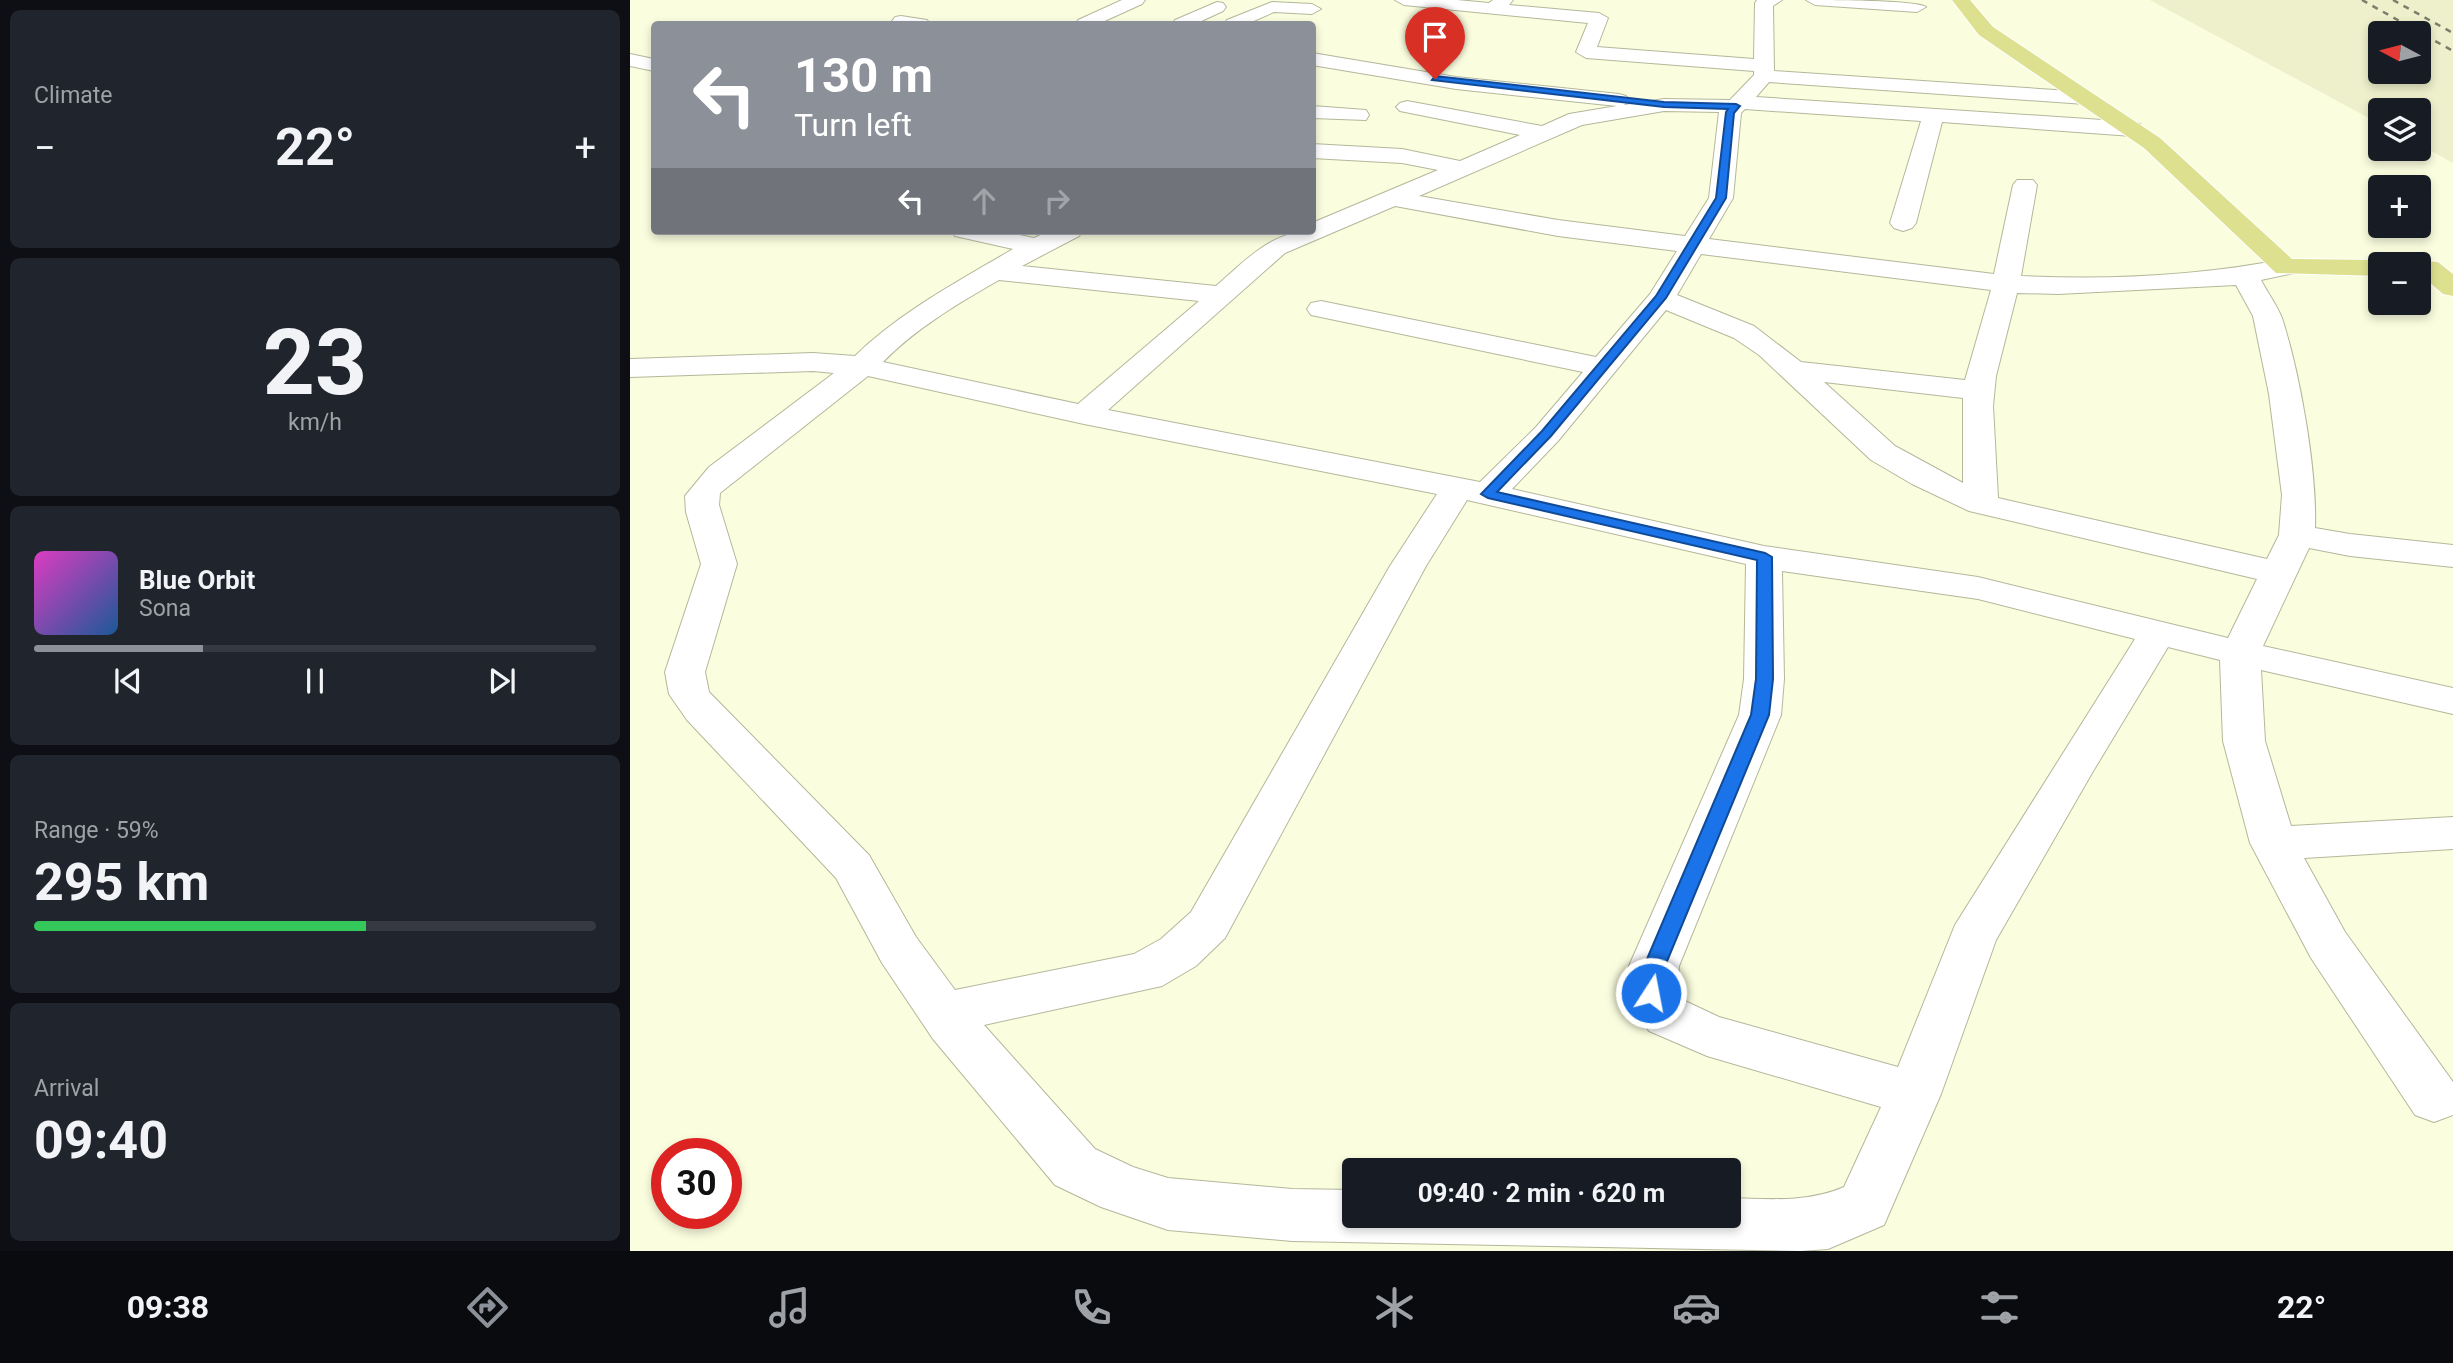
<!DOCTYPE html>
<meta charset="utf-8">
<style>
body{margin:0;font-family:Roboto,sans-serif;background:#20242c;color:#f1f3f6;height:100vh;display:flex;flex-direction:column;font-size:26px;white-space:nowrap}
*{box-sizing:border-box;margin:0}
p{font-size:23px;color:#9ea1a6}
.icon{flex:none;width:38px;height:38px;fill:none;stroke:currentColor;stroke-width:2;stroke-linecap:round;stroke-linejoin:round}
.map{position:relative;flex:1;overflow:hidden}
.drawer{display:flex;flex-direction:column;gap:10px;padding:10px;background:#0d0f14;width:630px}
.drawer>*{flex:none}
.top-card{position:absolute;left:21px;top:21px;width:665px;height:214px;border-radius:7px;box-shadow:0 4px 10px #0003;background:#8c9099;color:#fff;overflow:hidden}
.needle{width:46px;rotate:277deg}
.controls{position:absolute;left:1738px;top:21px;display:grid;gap:14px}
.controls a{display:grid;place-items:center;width:63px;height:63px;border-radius:7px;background:#171b24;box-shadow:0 4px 10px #0003;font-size:35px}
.speed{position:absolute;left:21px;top:1138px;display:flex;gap:14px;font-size:35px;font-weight:700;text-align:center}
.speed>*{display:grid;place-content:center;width:91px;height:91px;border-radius:50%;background:#171b24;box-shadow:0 4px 10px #0003;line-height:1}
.speed .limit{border:10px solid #d22;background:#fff;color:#111}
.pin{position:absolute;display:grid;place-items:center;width:60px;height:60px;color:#fff;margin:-72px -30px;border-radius:50% 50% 50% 0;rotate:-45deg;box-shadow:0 0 7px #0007}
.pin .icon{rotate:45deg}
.me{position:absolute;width:77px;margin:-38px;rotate:11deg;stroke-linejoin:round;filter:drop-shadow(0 0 5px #0008)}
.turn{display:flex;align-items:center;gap:24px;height:147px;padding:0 28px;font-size:32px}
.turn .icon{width:91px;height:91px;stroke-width:2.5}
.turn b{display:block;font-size:49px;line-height:60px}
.lanes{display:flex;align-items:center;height:66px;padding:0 28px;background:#0003;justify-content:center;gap:35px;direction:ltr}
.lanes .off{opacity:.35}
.big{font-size:52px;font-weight:700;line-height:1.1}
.drawer .card{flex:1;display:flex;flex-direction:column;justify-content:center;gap:10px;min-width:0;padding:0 24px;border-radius:10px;background:#20242c}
.drawer .dial{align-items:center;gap:0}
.dial b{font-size:91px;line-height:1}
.song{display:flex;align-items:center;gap:21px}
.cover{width:84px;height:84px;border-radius:10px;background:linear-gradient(135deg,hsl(310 70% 55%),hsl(210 70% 35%))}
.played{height:7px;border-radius:4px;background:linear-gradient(90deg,#8c9099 30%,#363941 30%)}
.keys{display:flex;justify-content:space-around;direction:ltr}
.heat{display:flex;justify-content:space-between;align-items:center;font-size:38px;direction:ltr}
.charge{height:10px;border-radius:5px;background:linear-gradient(90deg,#34c759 59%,#363941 0)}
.trip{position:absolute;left:712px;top:1158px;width:399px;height:70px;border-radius:7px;background:#171b24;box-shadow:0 4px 10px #0003;font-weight:700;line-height:70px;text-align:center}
.tabs{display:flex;height:112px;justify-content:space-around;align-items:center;background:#090b0e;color:#9ea1a6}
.tabs .icon{width:49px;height:49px}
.tabs .current{color:#8c9099}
.tabs b{font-size:32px;color:#f1f3f6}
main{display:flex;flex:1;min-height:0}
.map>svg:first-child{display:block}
</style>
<main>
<section class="drawer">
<div class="card"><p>Climate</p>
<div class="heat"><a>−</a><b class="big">22°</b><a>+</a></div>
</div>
<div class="card dial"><b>23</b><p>km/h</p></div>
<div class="card">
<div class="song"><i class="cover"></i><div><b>Blue Orbit</b><p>Sona</p></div></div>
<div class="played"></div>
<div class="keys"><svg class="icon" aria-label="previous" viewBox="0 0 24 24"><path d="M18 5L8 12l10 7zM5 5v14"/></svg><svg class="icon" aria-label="pause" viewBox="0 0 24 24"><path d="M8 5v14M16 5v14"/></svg><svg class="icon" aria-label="next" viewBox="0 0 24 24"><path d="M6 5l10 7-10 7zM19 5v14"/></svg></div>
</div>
<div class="card"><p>Range · 59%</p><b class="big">295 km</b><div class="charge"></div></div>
<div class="card"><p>Arrival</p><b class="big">09:40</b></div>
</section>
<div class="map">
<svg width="1823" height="1251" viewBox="0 0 1823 1251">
<rect width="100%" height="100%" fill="#fafdde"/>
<path fill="#edf0ca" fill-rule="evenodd" d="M 1520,0 L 1823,0 L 1823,163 L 1789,144 L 1788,110 L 1750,110 L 1750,124 ZM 1750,33 L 1788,33 L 1788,72 L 1750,72 Z"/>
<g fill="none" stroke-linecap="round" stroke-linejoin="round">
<defs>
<path id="minor" d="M 492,0 L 515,0 L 512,4 L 468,24 L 445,24 L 448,20 Z
M 765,0 L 827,0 L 859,3 L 863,0 L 883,0 L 879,5 L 969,13 L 978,18 L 967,47 L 1124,59 L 1125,3 L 1127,0 L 1152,0 L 1143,6 L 1144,71 L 1455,92 L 1462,94 L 1465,98 L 1462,102 L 1455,104 L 1139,82 L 1126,97 L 1502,122 L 1510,124 L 1513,129 L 1510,134 L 1502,136 L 1312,122 L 1286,223 L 1282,228 L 1273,231 L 1264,228 L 1260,223 L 1291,121 L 1115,109 L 1111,113 L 1103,198 L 1079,239 L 1364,274 L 1383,185 L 1387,180 L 1403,180 L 1407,185 L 1391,276 C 1479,280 1569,276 1655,259 L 1664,261 L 1668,267 L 1664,273 L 1631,280 C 1637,292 1647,305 1652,318 C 1670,374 1687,469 1685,528 L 1720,534 L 1823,545 L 1823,567 L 1720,556 L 1679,548 L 1633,646 L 1823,688 L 1823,714 L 1631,670 L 1635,741 L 1661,826 L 1823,817 L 1823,849 L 1674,858 L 1715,932 L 1823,1082 L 1823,1115 L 1804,1122 L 1785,1115 L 1681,958 L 1620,843 L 1593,741 L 1590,660 L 1538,647 L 1462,773 L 1366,940 L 1311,1094 L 1254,1225 L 1198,1249 L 1170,1251 L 662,1241 L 538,1230 L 471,1207 L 425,1185 L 303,1039 L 252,963 L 206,878 L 57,720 L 39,694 L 35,672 L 71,564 L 56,512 L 55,496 L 79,467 L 204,373 L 183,371 L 0,377 L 0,359 L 183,353 L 225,356 C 270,312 329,281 383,249 L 325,236 L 321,231 L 371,231 L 404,238 L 419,231 L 453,231 L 449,236 L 392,266 L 586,286 C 615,261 641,231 682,231 L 682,223 L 808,170 L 772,163 L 682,158 L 682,144 L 772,149 L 830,161 L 890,135 L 770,111 L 766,107 L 770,103 L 777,101 L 912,126 L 939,114 L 987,106 L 826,89 L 682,65 L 682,53 L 826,77 L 989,94 L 996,96 L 999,100 L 994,105 L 1034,99 L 1100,100 L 1124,75 L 1124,71 L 956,58 L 946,52 L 958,23 L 774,5 ZM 1034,111 L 1089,112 L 1079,198 L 1055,236 L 928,220 L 789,196 L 952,125 ZM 765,206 L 928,236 L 1047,251 L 1020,294 L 966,357 L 691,301 L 681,303 L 677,309 L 681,315 L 953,372 L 906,427 L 850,482 L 478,410 L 655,253 ZM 1071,254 L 1361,290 L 1335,380 L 1171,362 L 1124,326 L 1047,295 ZM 369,280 L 569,301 L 448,404 L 253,362 C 286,328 329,303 369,280 ZM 1606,285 L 1623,316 L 1639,394 L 1652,495 L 1649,535 L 1637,559 L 1368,498 L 1363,406 L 1366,376 L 1387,293 L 1428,294 ZM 1036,310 L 1104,338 L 1129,355 L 1241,460 L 1282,484 L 1339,511 L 1627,579 L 1598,638 L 1348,577 L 1134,546 L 882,489 L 928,441 ZM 238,376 L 454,424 L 807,494 L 760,566 L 561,912 L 531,939 L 504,954 L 325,990 L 286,937 L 239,855 L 79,692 L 75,672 L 107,564 L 89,505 L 90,493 ZM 1194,382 L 1333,398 L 1333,483 L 1265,446 ZM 837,500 L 1116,564 L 1114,679 L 1109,715 L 999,966 L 996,993 L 1019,1031 L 1077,1056 L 1251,1107 L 1214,1187 C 1178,1203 1137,1199 1099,1198 L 1099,1216 L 724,1216 L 724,1190 L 662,1189 L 538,1178 L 503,1167 L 465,1149 L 354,1025 L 532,986 L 566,966 L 595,938 L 796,566 ZM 1152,571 L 1348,599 L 1505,639 L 1325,925 L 1268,1067 L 1089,1017 L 1055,1001 L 1047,990 L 1049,966 L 1151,715 L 1154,679 Z
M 1176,0 C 1196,0 1286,0 1296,7 L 1287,12 L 1185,5 Z
M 587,2 L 593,3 L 596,7 L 593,11 L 565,24 L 542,24 L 545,20 Z
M 642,2 L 682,4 L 691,9 L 682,14 L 644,12 L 617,24 L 594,24 L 597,20 Z
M 271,16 L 297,20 L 300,24 L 264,24 L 262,21 L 265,17 Z
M 0,54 L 24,59 L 24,71 L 0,66 Z
M 682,106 L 736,110 L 739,115 L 736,120 L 682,118 Z"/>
<path id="major" d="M 1322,0 L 1340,0 L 1363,27 L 1530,138 L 1662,259 L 1750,260 L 1761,264 L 1750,264 L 1750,276 L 1646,273 L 1514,148 L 1349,35 Z
M 1788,260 L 1808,262 L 1823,274 L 1823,296 L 1813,294 L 1792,276 L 1788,276 L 1788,264 L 1777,264 Z"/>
</defs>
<use href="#minor" stroke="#b5b79a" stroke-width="2"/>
<use href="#major" stroke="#fff" stroke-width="2"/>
<use href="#minor" fill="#fff" fill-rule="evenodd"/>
<use href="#major" fill="#dde08f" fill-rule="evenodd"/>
<path stroke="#7c7e6b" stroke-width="2.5" stroke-dasharray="6 6" stroke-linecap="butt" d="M 1732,0 L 1823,51
M 1763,0 L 1823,33"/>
</g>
<path fill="#1a73e8" stroke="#114b97" stroke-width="2" d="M 805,76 L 1034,102 L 1106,104 L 1110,106 L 1104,113 L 1096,198 L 1036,298 L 921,436 L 867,492 L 1135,553 L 1142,557 L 1143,679 L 1139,715 L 1035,966 L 1028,999 L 1021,1002 L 1013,999 L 1010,993 L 1014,966 L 1121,715 L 1126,679 L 1127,560 L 858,498 L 851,494 L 912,431 L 1026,296 L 1086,198 L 1096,112 L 1098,109 L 1034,107 L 802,80 Z"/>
</svg>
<div class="controls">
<a><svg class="needle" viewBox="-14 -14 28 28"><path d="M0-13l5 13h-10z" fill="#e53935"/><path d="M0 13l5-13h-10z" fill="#9ea1a6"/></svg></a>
<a><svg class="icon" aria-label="layers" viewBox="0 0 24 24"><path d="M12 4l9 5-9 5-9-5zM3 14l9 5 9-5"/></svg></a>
<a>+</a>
<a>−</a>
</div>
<div class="speed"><div class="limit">30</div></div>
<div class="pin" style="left:805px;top:79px;background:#d93025"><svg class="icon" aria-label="arrive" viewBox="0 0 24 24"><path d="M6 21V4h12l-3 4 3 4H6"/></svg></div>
<svg class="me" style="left:1021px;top:993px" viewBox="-20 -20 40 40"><circle r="17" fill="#1a73e8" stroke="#fff" stroke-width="3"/><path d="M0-11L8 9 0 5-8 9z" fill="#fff"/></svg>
<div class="trip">09:40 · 2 min · 620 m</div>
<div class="top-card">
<div class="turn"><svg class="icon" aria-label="left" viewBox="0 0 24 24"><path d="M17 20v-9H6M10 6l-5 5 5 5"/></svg><div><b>130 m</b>Turn left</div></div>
<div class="lanes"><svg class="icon" aria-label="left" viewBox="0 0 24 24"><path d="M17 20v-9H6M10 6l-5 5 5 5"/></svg><svg class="icon off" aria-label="ahead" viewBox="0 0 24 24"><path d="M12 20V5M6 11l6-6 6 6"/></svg><svg class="icon off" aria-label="right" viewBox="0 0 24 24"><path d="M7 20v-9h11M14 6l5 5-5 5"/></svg></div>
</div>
</div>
</main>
<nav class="tabs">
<b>09:38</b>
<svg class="icon current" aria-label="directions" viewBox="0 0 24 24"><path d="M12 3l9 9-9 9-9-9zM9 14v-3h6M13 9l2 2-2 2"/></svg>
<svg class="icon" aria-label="music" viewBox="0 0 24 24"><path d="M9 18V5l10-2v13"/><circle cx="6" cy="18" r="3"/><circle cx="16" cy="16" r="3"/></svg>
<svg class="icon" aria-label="phone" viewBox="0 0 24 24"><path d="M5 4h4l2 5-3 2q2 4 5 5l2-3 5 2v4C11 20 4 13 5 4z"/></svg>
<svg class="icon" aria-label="climate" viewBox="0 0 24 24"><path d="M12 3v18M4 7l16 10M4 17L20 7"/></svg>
<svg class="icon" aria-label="car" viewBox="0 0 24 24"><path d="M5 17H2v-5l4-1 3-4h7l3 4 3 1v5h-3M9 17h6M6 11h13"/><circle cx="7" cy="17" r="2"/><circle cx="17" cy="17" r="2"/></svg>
<svg class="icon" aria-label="filters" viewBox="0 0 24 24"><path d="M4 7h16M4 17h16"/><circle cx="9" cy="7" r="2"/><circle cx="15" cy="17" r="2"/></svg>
<b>22°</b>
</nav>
